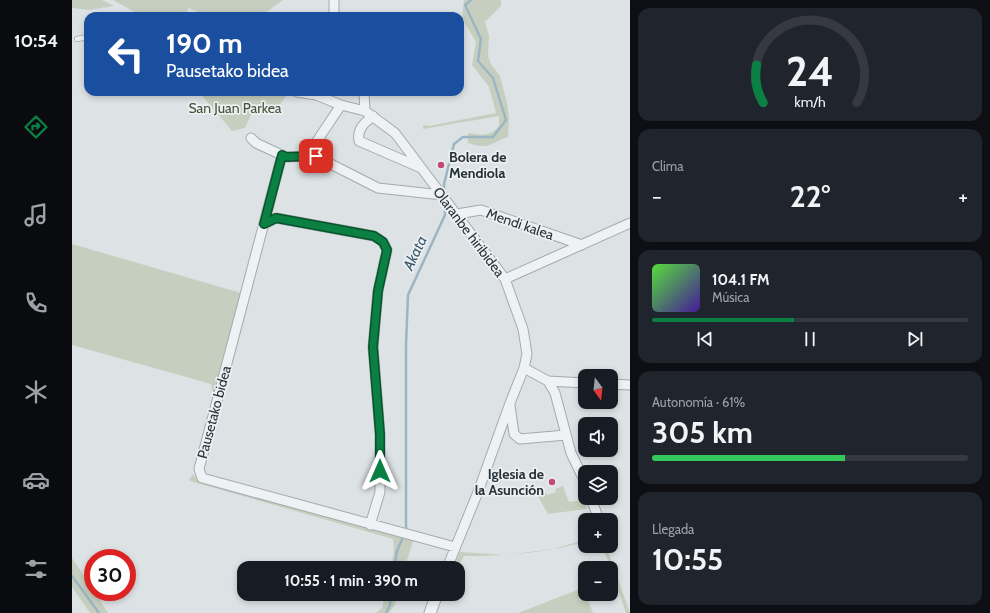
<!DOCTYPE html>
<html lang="es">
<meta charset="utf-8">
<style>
body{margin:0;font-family:Cabin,sans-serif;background:#20242c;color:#f1f3f6;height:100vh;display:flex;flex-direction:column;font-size:15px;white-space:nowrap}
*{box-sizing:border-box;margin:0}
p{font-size:13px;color:#9ea1a6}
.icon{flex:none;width:22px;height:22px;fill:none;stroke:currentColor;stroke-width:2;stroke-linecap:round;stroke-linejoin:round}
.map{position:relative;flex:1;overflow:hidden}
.drawer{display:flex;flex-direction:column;gap:8px;padding:8px;background:#0d0f14;width:360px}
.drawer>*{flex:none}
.hud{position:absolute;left:12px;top:12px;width:380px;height:84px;border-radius:12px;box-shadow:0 2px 6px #0003;background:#1a4fa0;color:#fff;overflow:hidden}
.needle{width:26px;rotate:165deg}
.tools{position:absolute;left:506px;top:369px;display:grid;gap:8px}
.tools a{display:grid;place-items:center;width:40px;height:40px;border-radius:8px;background:#171b24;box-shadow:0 2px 6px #0003;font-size:20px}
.speed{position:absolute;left:12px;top:549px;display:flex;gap:8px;font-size:20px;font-weight:700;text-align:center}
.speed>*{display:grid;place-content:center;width:52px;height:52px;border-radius:50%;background:#171b24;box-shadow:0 2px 6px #0003;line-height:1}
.speed .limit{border:6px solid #d22;background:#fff;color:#111}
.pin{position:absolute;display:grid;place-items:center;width:34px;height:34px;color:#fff;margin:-17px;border-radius:8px;box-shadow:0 2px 6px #0006}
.me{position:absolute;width:44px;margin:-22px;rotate:0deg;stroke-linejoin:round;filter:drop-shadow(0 0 3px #0008)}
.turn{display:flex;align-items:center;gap:14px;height:84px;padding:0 16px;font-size:18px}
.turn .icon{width:52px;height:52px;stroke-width:2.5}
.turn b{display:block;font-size:28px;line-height:34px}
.big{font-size:30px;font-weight:700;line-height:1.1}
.drawer .widget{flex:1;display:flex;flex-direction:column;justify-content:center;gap:6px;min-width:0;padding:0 14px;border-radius:12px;background:#20242c}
.drawer .dial{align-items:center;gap:0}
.dial svg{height:104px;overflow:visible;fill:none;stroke:#363941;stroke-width:7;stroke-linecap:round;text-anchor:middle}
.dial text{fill:#f1f3f6;stroke:none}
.song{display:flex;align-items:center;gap:12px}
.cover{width:48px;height:48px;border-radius:6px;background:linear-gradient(135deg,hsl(110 70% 55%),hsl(260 70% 35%))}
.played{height:4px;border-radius:2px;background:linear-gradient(90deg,#0b8043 45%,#363941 45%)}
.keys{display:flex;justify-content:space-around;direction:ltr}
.heat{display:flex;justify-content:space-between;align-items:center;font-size:22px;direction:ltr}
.charge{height:6px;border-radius:3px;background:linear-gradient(90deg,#34c759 61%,#363941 0)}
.trip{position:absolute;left:165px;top:561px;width:228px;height:40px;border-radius:12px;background:#171b24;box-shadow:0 2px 6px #0003;font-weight:700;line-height:40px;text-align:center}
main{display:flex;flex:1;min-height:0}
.dock{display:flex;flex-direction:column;width:72px;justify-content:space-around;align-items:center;background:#090b0e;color:#9ea1a6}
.dock .icon{width:28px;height:28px}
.dock .active{color:#0b8043}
.dock b{font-size:18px;color:#f1f3f6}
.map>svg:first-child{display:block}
</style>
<main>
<nav class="dock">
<b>10:54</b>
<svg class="icon active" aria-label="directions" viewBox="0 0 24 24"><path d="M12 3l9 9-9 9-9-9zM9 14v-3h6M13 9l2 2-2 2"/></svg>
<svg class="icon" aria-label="music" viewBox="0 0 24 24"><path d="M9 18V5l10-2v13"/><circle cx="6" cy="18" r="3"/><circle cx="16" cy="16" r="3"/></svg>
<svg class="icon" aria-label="phone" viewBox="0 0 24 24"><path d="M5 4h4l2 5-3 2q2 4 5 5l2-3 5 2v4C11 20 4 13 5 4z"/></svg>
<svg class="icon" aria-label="climate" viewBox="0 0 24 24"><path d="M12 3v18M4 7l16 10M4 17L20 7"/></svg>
<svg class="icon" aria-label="car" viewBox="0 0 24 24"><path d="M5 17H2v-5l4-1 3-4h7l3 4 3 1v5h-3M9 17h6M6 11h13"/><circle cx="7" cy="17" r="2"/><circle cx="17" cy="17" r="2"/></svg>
<svg class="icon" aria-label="filters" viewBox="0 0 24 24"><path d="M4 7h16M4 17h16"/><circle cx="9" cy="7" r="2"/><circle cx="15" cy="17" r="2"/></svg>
</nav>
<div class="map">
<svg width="558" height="613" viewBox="0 0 558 613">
<rect width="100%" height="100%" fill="#dde2e5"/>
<path fill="#c6cfbf" d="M 0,0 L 30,0 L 42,6 L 16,10 L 0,8 Z
M 41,0 L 211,0 L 189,16 L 134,16 L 117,8 L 112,16 L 70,16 Z
M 392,0 L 429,0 L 429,6 L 413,22 L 417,36 L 416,56 L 419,64 L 428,76 L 435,103 L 437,117 L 436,137 C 416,144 418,150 396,143 L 396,133 C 410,135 417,137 427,126 L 427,116 L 351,129 L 351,125 L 357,126 L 424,113 L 417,87 L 400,65 L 404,42 L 390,18 Z
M 127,92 L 198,92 L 214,96 L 203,112 L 181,111 L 173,128 L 160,131 Z
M 0,244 L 169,293 L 142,396 L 139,384 L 0,345 Z
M 121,474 L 125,480 L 290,526 L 341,541 L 334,563 L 350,568 L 319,568 L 322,550 L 321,539 L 122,482 L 117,480 Z
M 491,486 L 497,502 L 512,500 L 515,509 L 476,514 L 463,491 L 468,493 L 473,492 L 475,495 L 484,492 L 483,489 Z
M 513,540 L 513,542 C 472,553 435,556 392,556 L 385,568 L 381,568 L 388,552 L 433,555 L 481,549 Z
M 530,546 L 534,546 L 558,613 L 554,613 L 543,581 L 539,582 L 541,576 L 539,568 Z
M 0,558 L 21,589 L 21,592 L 23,592 L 36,613 L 18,613 L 0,587 Z
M 513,587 L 513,594 L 521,613 L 446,613 Z
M 313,594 L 325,594 L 323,605 L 317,613 L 304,613 L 310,608 Z"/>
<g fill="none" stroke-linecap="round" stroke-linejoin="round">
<path stroke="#9ab6c3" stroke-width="2.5" d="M 372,194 L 372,184 L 382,144 L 391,137 L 421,137 L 434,120 L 421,78 L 406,61 L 409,39 L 393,5 L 399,0
M 322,568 L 325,551 L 334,530 L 334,345 L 336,295 L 373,215 L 373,203
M 0,576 L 27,613
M 314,613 L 318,605 L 319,594"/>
<defs>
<path id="service" d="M 5,39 L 16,37"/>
<path id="minor" d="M 262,16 L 262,0
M 225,92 L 244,95 L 269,105 L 293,111 L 323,133 L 433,279 L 451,329 L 455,354 L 452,368 L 438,403 L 406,492 L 375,568
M 292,92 L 293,111
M 301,116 C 292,123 285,129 287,141 L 347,167
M 179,138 L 184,143 L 214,157 L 243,156 L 306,188 L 370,195
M 210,155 L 127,469 L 130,478 L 383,547
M 243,156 L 245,141 L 269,105
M 385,214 L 409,210 L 510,245
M 192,224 L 204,218 L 302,236 L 311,242 L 315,250 L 306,291 L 301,347 L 308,434 L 308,492 L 298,525
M 433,279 L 558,223
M 452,368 L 476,381 L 483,393 L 499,453 L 513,482
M 476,381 L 513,383
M 539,384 L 558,385
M 438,405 L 442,434 L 448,439 L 494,435
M 519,498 L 527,520"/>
<path id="tertiary" d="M 358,613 L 365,594"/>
</defs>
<use href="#service" stroke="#a3aaae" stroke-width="6"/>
<use href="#minor" stroke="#a3aaae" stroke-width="11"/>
<use href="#tertiary" stroke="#a3aaae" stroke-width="13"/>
<use href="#service" stroke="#eff2f4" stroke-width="4.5"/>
<use href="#minor" stroke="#eff2f4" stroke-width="9"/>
<use href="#tertiary" stroke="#eff2f4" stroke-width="11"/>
</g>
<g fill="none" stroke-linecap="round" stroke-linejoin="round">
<defs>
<path id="route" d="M 244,156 L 214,157 L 210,155 L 192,224 L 204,218 L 302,236 L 311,242 L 315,250 L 306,291 L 301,347 L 308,434 L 308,471"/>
</defs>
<use href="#route" stroke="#07532c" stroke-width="10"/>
<use href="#route" stroke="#0b8043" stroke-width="7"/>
</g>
<g fill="#c14b73" stroke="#ecf0f3" stroke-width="1.5">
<circle cx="369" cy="165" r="4"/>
<circle cx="480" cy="482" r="4"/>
</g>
<g text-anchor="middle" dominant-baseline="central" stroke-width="3.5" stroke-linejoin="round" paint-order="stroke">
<g font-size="14" fill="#425536" stroke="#ecf0f3">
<text x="163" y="108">San Juan Parkea</text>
</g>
<g font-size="14" font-weight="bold" fill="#28323a" stroke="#ecf0f3" text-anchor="start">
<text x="377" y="157">Bolera de<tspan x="377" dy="16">Mendiola</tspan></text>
<text x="472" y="474" text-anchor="end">Iglesia de<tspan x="472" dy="16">la Asunción</tspan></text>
</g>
<g font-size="14" fill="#28323a" stroke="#ecf0f3">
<text transform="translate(448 224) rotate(19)">Mendi kalea</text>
<text transform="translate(397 232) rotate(53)">Olaranbe hiribidea</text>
<text transform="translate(142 412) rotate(-75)">Pausetako bidea</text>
</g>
<g font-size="15" font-style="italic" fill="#36576a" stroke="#ecf0f3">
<text transform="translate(343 253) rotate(-65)">Akata</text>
</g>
</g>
</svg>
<div class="tools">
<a><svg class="needle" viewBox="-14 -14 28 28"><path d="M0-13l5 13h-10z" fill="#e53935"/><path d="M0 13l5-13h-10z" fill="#9ea1a6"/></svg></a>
<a><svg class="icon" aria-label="sound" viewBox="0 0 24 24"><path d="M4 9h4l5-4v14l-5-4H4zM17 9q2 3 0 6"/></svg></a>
<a><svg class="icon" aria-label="layers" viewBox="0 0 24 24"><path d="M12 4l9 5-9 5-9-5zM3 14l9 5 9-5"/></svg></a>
<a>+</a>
<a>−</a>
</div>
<div class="speed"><div class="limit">30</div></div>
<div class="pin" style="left:244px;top:156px;background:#d93025"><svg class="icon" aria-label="arrive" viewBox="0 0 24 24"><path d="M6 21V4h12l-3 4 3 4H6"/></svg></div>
<svg class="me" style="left:308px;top:471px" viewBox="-20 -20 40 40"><path d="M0-17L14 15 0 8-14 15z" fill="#0b8043" stroke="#fff" stroke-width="4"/></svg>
<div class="trip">10:55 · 1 min · 390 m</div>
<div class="hud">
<div class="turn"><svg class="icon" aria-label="left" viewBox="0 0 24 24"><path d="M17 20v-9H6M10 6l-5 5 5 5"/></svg><div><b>190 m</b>Pausetako bidea</div></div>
</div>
</div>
<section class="drawer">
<div class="widget dial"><svg viewBox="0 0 100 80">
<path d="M14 69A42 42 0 1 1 86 69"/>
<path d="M14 69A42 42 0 0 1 9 40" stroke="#0b8043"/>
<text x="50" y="56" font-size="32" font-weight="700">24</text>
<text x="50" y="72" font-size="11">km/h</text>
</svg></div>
<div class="widget"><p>Clima</p>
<div class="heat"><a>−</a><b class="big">22°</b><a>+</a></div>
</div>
<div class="widget">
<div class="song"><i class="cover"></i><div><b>104.1 FM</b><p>Música</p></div></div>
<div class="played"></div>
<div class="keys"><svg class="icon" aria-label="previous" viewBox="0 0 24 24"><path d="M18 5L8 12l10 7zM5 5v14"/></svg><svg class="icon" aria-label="pause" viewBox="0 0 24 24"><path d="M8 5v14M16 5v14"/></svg><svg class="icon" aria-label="next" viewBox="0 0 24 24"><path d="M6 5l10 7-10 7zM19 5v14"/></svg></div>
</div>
<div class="widget"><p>Autonomía · 61%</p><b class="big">305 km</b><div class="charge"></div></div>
<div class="widget"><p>Llegada</p><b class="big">10:55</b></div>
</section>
</main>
